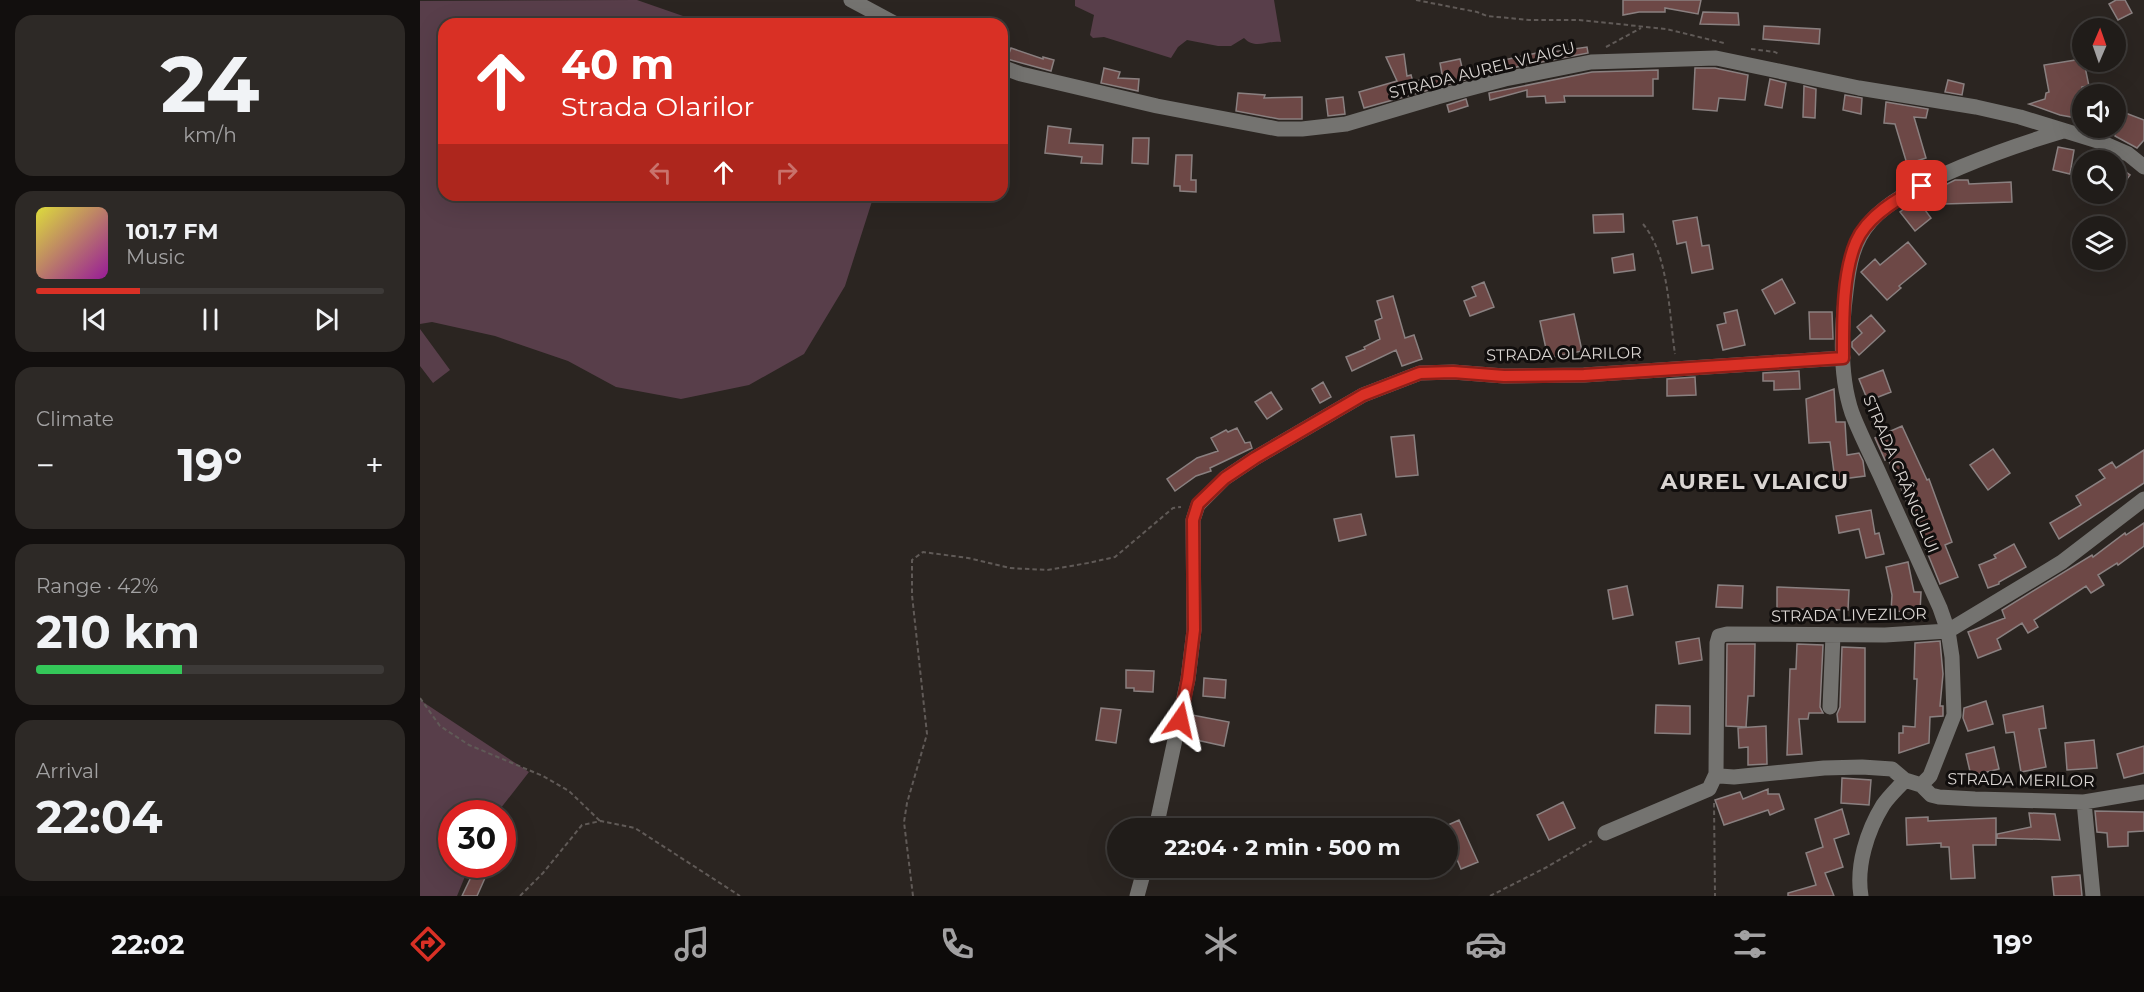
<!DOCTYPE html>
<meta charset="utf-8">
<style>
body{margin:0;font-family:Montserrat,sans-serif;background:#2d2926;color:#f1f3f6;height:100vh;display:flex;flex-direction:column;font-size:22px;white-space:nowrap}
*{box-sizing:border-box;margin:0}
p{font-size:20px;color:#a2a1a2}
.icon{flex:none;width:33px;height:33px;fill:none;stroke:currentColor;stroke-width:2;stroke-linecap:round;stroke-linejoin:round}
.map{position:relative;flex:1;overflow:hidden}
.sheet{display:flex;flex-direction:column;gap:15px;padding:15px;background:#120f0e;width:420px}
.sheet>*{flex:none}
.hud{position:absolute;left:18px;top:18px;width:570px;height:183px;border-radius:18px;box-shadow:0 6px 24px #0002,0 0 0 2px #3d3a38;background:#d93025;color:#fff;overflow:hidden}
.needle{width:39px;rotate:2deg}
.fabs{position:absolute;left:1652px;top:18px;display:grid;gap:12px}
.fabs a{display:grid;place-items:center;width:54px;height:54px;border-radius:50%;background:#201c19;box-shadow:0 6px 24px #0002,0 0 0 2px #3d3a38;font-size:30px}
.speed{position:absolute;left:18px;top:800px;display:flex;gap:12px;font-size:30px;font-weight:700;text-align:center}
.speed>*{display:grid;place-content:center;width:78px;height:78px;border-radius:50%;background:#201c19;box-shadow:0 6px 24px #0002,0 0 0 2px #3d3a38;line-height:1}
.speed .limit{border:9px solid #d22;background:#fff;color:#111}
.pin{position:absolute;display:grid;place-items:center;width:51px;height:51px;color:#fff;margin:-26px;border-radius:12px;box-shadow:0 3px 9px #0006}
.me{position:absolute;width:66px;margin:-33px;rotate:11deg;stroke-linejoin:round;filter:drop-shadow(0 0 4px #0008)}
.turn{display:flex;align-items:center;gap:21px;height:126px;padding:0 24px;font-size:27px}
.turn .icon{width:78px;height:78px;stroke-width:2.5}
.turn b{display:block;font-size:42px;line-height:51px}
.lanes{display:flex;align-items:center;height:57px;padding:0 24px;background:#0003;justify-content:center;gap:30px;direction:ltr}
.lanes .off{opacity:.35}
.big{font-size:45px;font-weight:700;line-height:1.1}
.sheet .widget{flex:1;display:flex;flex-direction:column;justify-content:center;gap:9px;min-width:0;padding:0 21px;border-radius:18px;background:#2d2926}
.sheet .dial{align-items:center;gap:0}
.dial b{font-size:78px;line-height:1}
.song{display:flex;align-items:center;gap:18px}
.cover{width:72px;height:72px;border-radius:9px;background:linear-gradient(135deg,hsl(60 70% 55%),hsl(300 70% 35%))}
.played{height:6px;border-radius:3px;background:linear-gradient(90deg,#d93025 30%,#3d3a38 30%)}
.keys{display:flex;justify-content:space-around;direction:ltr}
.heat{display:flex;justify-content:space-between;align-items:center;font-size:33px;direction:ltr}
.charge{height:9px;border-radius:4px;background:linear-gradient(90deg,#34c759 42%,#3d3a38 0)}
.trip{position:absolute;left:687px;top:818px;width:351px;height:60px;border-radius:30px;background:#201c19;box-shadow:0 6px 24px #0002,0 0 0 2px #3d3a38;font-weight:700;line-height:60px;text-align:center}
.menu{display:flex;height:96px;justify-content:space-around;align-items:center;background:#0d0b0a;color:#a2a1a2}
.menu .icon{width:42px;height:42px}
.menu .active{color:#d93025}
.menu b{font-size:27px;color:#f1f3f6}
main{display:flex;flex:1;min-height:0}
.map>svg:first-child{display:block}
</style>
<main>
<section class="sheet">
<div class="widget dial"><b>24</b><p>km/h</p></div>
<div class="widget">
<div class="song"><i class="cover"></i><div><b>101.7 FM</b><p>Music</p></div></div>
<div class="played"></div>
<div class="keys"><svg class="icon" aria-label="previous" viewBox="0 0 24 24"><path d="M18 5L8 12l10 7zM5 5v14"/></svg><svg class="icon" aria-label="pause" viewBox="0 0 24 24"><path d="M8 5v14M16 5v14"/></svg><svg class="icon" aria-label="next" viewBox="0 0 24 24"><path d="M6 5l10 7-10 7zM19 5v14"/></svg></div>
</div>
<div class="widget"><p>Climate</p>
<div class="heat"><a>−</a><b class="big">19°</b><a>+</a></div>
</div>
<div class="widget"><p>Range · 42%</p><b class="big">210 km</b><div class="charge"></div></div>
<div class="widget"><p>Arrival</p><b class="big">22:04</b></div>
</section>
<div class="map">
<svg width="1724" height="896" viewBox="0 0 1724 896">
<rect width="100%" height="100%" fill="#2b2521"/>
<path fill="#583e4a" d="M 217,0 L 286,24 L 24,24 L 24,195 L 454,195 L 425,286 L 384,354 L 329,385 L 261,399 L 196,387 L 148,361 L 75,336 L 12,322 L 0,324 L 0,1 Z
M 655,0 L 854,0 L 861,42 C 848,40 835,50 824,38 L 811,46 L 798,46 L 767,40 L 758,47 L 751,58 L 684,37 L 673,38 L 670,35 L 674,15 L 655,6 Z
M 0,329 L 30,370 L 13,383 L 0,366 Z
M 0,700 L 109,772 L 77,813 L 32,813 L 32,864 L 50,864 L 37,896 L 0,896 Z"/>
<path fill="#6d4846" stroke="#8a8080" stroke-width="1.5" d="M 1203,0 L 1281,0 L 1278,14 L 1245,8 L 1245,12 L 1219,12 L 1203,15 Z
M 1696,0 L 1705,0 L 1712,13 L 1698,20 L 1689,4 Z
M 1283,12 L 1318,13 L 1319,25 L 1280,24 Z
M 1344,26 L 1400,29 L 1399,44 L 1343,39 Z
M 1167,47 L 1168,53 L 1076,71 L 1074,62 L 1126,51 L 1126,53 Z
M 591,48 L 623,59 L 623,57 L 634,60 L 631,71 L 587,59 Z
M 984,54 L 987,76 L 991,75 L 993,82 L 1022,74 L 1020,63 L 1040,59 L 1045,80 L 944,108 L 939,92 L 977,81 L 966,57 Z
M 1662,59 L 1662,62 L 1664,62 L 1669,86 L 1662,87 L 1662,119 L 1640,115 L 1609,104 L 1625,99 L 1626,93 L 1629,92 L 1624,65 Z
M 684,68 L 700,72 L 698,78 L 719,79 L 718,91 L 681,83 Z
M 1275,68 L 1295,68 L 1328,75 L 1325,100 L 1299,98 L 1297,111 L 1273,109 Z
M 1238,70 L 1238,79 L 1233,79 L 1233,96 L 1144,96 L 1145,102 L 1126,103 L 1125,96 L 1107,97 L 1107,90 L 1070,100 L 1069,93 L 1172,72 Z
M 1350,79 L 1366,83 L 1362,108 L 1345,105 Z
M 1528,80 L 1544,84 L 1542,95 L 1525,92 Z
M 1384,86 L 1396,89 L 1395,118 L 1383,117 Z
M 818,93 L 845,95 L 844,98 L 882,97 L 882,119 L 859,119 L 816,111 Z
M 1425,95 L 1442,98 L 1441,114 L 1423,110 Z
M 923,97 L 925,114 L 908,116 L 906,99 Z
M 1046,99 L 1048,106 L 1029,112 L 1027,105 Z
M 1466,102 L 1508,109 L 1506,118 L 1494,117 L 1506,158 L 1487,164 L 1475,124 L 1464,123 Z
M 1695,109 L 1724,120 L 1724,140 L 1717,148 L 1695,136 Z
M 628,126 L 651,129 L 649,143 L 683,145 L 682,164 L 661,163 L 662,157 L 625,153 Z
M 713,138 L 729,138 L 728,164 L 712,163 Z
M 1638,147 L 1654,150 L 1650,174 L 1633,170 Z
M 756,155 L 772,155 L 771,180 L 776,180 L 776,192 L 760,191 L 760,186 L 754,186 Z
M 1695,164 L 1710,175 L 1695,195 Z
M 1535,180 L 1548,180 L 1549,184 L 1591,182 L 1592,202 L 1523,204 L 1523,186 Z
M 1497,199 L 1511,218 L 1495,231 L 1480,212 Z
M 1203,214 L 1204,232 L 1174,233 L 1173,215 Z
M 1277,217 L 1282,246 L 1289,245 L 1293,269 L 1272,273 L 1266,242 L 1257,244 L 1253,221 Z
M 1488,242 L 1506,264 L 1479,286 L 1481,288 L 1467,300 L 1441,272 L 1455,259 L 1460,265 Z
M 1213,254 L 1215,270 L 1194,273 L 1192,258 Z
M 1362,279 L 1375,303 L 1355,314 L 1342,290 Z
M 1064,282 L 1074,307 L 1050,316 L 1044,301 L 1056,296 L 1052,287 Z
M 973,296 L 985,338 L 994,335 L 1002,359 L 982,366 L 976,350 L 932,371 L 926,357 L 945,349 L 944,347 L 960,339 L 955,321 L 962,318 L 957,301 Z
M 1317,310 L 1325,345 L 1303,350 L 1297,325 L 1306,323 L 1304,313 Z
M 1389,312 L 1412,312 L 1413,339 L 1390,339 Z
M 1154,314 L 1162,351 L 1128,358 L 1120,321 Z
M 1451,315 L 1465,331 L 1439,355 L 1432,347 L 1432,342 L 1442,333 L 1437,327 Z
M 1463,370 L 1471,392 L 1448,401 L 1439,379 Z
M 1379,371 L 1380,389 L 1354,390 L 1354,381 L 1343,381 L 1343,373 Z
M 1275,377 L 1276,395 L 1247,396 L 1247,379 Z
M 903,382 L 911,397 L 900,403 L 892,389 Z
M 1414,389 L 1416,422 L 1425,422 L 1427,455 L 1439,453 L 1443,461 L 1445,476 L 1415,480 L 1410,442 L 1389,443 L 1386,399 Z
M 851,392 L 862,409 L 847,419 L 835,402 Z
M 1482,426 L 1507,480 L 1509,479 L 1532,542 L 1525,545 L 1538,577 L 1520,584 L 1482,490 L 1468,459 L 1465,460 L 1455,438 Z
M 817,428 L 825,443 L 830,442 L 832,448 L 790,468 L 791,471 L 776,476 L 755,491 L 747,479 L 777,458 L 798,451 L 791,438 L 806,430 L 808,432 Z
M 994,435 L 998,475 L 976,477 L 971,437 Z
M 1573,449 L 1590,473 L 1568,490 L 1550,465 Z
M 1724,450 L 1724,483 L 1639,539 L 1630,523 L 1661,505 L 1656,496 L 1685,478 L 1679,470 L 1692,462 L 1696,468 Z
M 1451,510 L 1455,534 L 1459,533 L 1464,554 L 1446,558 L 1439,529 L 1419,533 L 1416,516 Z
M 941,514 L 946,535 L 919,541 L 914,519 Z
M 1724,523 L 1724,546 L 1698,565 L 1697,563 L 1678,575 L 1684,585 L 1671,593 L 1666,586 L 1614,620 L 1618,627 L 1608,633 L 1602,623 L 1577,639 L 1581,649 L 1558,658 L 1548,632 L 1585,618 L 1582,610 L 1672,555 L 1673,557 L 1705,533 L 1706,535 Z
M 1594,544 L 1606,567 L 1579,582 L 1579,584 L 1568,588 L 1559,565 L 1576,558 L 1574,555 Z
M 1488,562 L 1494,592 L 1501,592 L 1500,612 L 1471,611 L 1472,595 L 1466,567 Z
M 1298,585 L 1323,586 L 1322,608 L 1296,607 Z
M 1207,586 L 1213,615 L 1193,619 L 1188,590 Z
M 1357,587 L 1429,590 L 1428,610 L 1357,609 Z
M 1279,638 L 1282,660 L 1259,664 L 1256,642 Z
M 1520,641 L 1523,674 L 1520,706 L 1523,706 L 1523,716 L 1510,717 L 1509,743 L 1479,753 L 1479,733 L 1483,733 L 1483,726 L 1495,727 L 1497,679 L 1494,679 L 1495,643 Z
M 1307,644 L 1335,644 L 1334,696 L 1328,696 L 1326,727 L 1306,726 Z
M 1377,644 L 1403,645 L 1400,707 L 1403,713 L 1389,713 L 1388,719 L 1379,719 L 1382,754 L 1367,755 L 1370,669 L 1376,669 Z
M 1422,647 L 1445,648 L 1445,722 L 1418,722 L 1417,714 L 1420,707 Z
M 706,670 L 734,671 L 733,692 L 714,691 L 714,688 L 706,688 Z
M 784,678 L 806,680 L 805,698 L 783,696 Z
M 1566,701 L 1573,724 L 1548,731 L 1543,718 L 1544,708 Z
M 1236,705 L 1270,706 L 1270,734 L 1235,733 Z
M 1623,706 L 1626,728 L 1619,729 L 1626,767 L 1601,772 L 1594,732 L 1586,733 L 1583,715 Z
M 681,708 L 701,710 L 696,743 L 676,740 Z
M 772,715 L 809,722 L 804,746 L 767,738 Z
M 1346,726 L 1347,764 L 1328,765 L 1328,747 L 1319,748 L 1318,728 Z
M 1674,740 L 1677,768 L 1647,770 L 1645,743 Z
M 1724,746 L 1724,773 L 1704,778 L 1697,754 Z
M 1574,747 L 1579,769 L 1551,776 L 1546,754 Z
M 1422,778 L 1451,780 L 1449,805 L 1421,803 Z
M 1348,789 L 1348,794 L 1359,794 L 1364,809 L 1350,815 L 1348,810 L 1304,825 L 1295,800 L 1320,792 L 1323,799 Z
M 1143,802 L 1155,828 L 1129,840 L 1117,815 Z
M 1422,809 L 1429,834 L 1414,839 L 1423,867 L 1405,873 L 1414,896 L 1368,896 L 1368,893 L 1396,885 L 1386,853 L 1403,847 L 1395,819 Z
M 1675,811 L 1724,812 L 1724,831 L 1708,832 L 1708,846 L 1688,847 L 1687,833 L 1677,832 Z
M 1609,813 L 1635,814 L 1640,840 L 1577,838 L 1577,834 L 1611,827 Z
M 1508,817 L 1508,821 L 1576,818 L 1576,845 L 1553,845 L 1555,878 L 1531,879 L 1529,847 L 1521,847 L 1521,843 L 1487,845 L 1486,818 Z
M 1039,820 L 1058,862 L 1041,869 L 1031,845 L 1028,847 L 1028,825 Z
M 53,873 L 65,878 L 57,896 L 42,896 Z
M 1660,875 L 1662,896 L 1634,896 L 1632,877 Z"/>
<g fill="none" stroke-linecap="round" stroke-linejoin="round">
<path stroke="#605a57" stroke-width="2" stroke-dasharray="4.5 3" stroke-linecap="butt" d="M 996,0 L 1057,12 L 1067,16 L 1109,20 L 1159,20 L 1246,29 L 1304,43
M 1186,47 L 1221,28
M 1331,49 L 1355,52 L 1360,55
M 1223,224 C 1249,255 1249,314 1255,354
M 0,698 L 20,726 L 49,745 L 123,776 L 149,791 L 180,821
M 1294,803 L 1295,896
M 100,896 L 123,873 L 162,825 L 181,821 L 215,828 L 320,896
M 493,896 L 484,822 L 487,803 L 507,734 L 492,595 L 492,560 L 503,552 L 548,558 L 590,568 L 627,570 L 668,563 L 695,557 L 753,508 L 761,507
M 1070,896 L 1127,867 L 1172,841"/>
<path stroke="#747370" stroke-width="15" d="M 431,0 L 476,24
M 582,67 L 601,74 L 737,106 L 858,129 L 882,129 L 926,124 L 1017,97 L 1085,79 L 1171,62 L 1296,58 L 1439,88 L 1556,107 L 1600,117 L 1678,141 L 1708,154 L 1724,167
M 1643,131 C 1593,146 1485,182 1451,221 C 1433,241 1429,265 1426,292 C 1421,331 1419,375 1432,413 C 1440,434 1451,455 1460,475 C 1480,519 1500,563 1520,608 L 1528,631 L 1532,657 L 1534,715 L 1510,776 L 1501,785 L 1511,795 L 1519,797 L 1555,799 L 1664,802 L 1724,792
M 1410,707 L 1413,635
M 1501,785 L 1485,780 L 1472,769 L 1442,767 L 1404,768 L 1314,777 L 1300,776 L 1296,774 L 1297,643 L 1299,636 L 1307,634 L 1465,635 L 1528,631 L 1642,562 L 1724,499
M 1664,802 L 1673,896
M 736,828 L 768,679 L 774,630 L 773,520 L 778,505 L 805,478 L 835,458 L 943,395 L 1000,373 L 1033,372 L 1084,376 L 1164,375 L 1423,358
M 1185,833 L 1289,789 L 1296,774
M 717,896 L 725,867
M 1441,896 C 1436,866 1447,831 1463,805 C 1469,796 1478,788 1485,780"/>
</g>
<g fill="none" stroke-linecap="round" stroke-linejoin="round">
<defs>
<path id="route" d="M 760,720 L 768,679 L 774,630 L 773,520 L 778,504 L 805,478 L 835,458 L 943,395 L 1000,373 L 1033,372 L 1084,376 L 1164,375 L 1423,358 C 1423,323 1422,275 1436,242 C 1447,216 1478,198 1502,186"/>
</defs>
<use href="#route" stroke="#8d1f18" stroke-width="15"/>
<use href="#route" stroke="#d93025" stroke-width="10"/>
</g>
<g text-anchor="middle" dominant-baseline="central" stroke-width="6" stroke-linejoin="round" paint-order="stroke">
<g font-size="16" fill="#dad5d2" stroke="#110e0d">
<text transform="translate(1062 70) rotate(-14)">STRADA AUREL VLAICU</text>
<text transform="translate(1144 354) rotate(-1)">STRADA OLARILOR</text>
<text transform="translate(1481 474) rotate(67)">STRADA CRÂNGULUI</text>
<text transform="translate(1429 615) rotate(-1)">STRADA LIVEZILOR</text>
<text transform="translate(1601 780) rotate(1)">STRADA MERILOR</text>
</g>
<g font-size="22" font-weight="bold" letter-spacing="1.5" fill="#dad5d2" stroke="#110e0d">
<text x="1335" y="481">AUREL VLAICU</text>
</g>
</g>
</svg>
<div class="fabs">
<a><svg class="needle" viewBox="-14 -14 28 28"><path d="M0-13l5 13h-10z" fill="#e53935"/><path d="M0 13l5-13h-10z" fill="#a2a1a2"/></svg></a>
<a><svg class="icon" aria-label="sound" viewBox="0 0 24 24"><path d="M4 9h4l5-4v14l-5-4H4zM17 9q2 3 0 6"/></svg></a>
<a><svg class="icon" aria-label="search" viewBox="0 0 24 24"><circle cx="10" cy="10" r="6"/><path d="M15 15l6 6"/></svg></a>
<a><svg class="icon" aria-label="layers" viewBox="0 0 24 24"><path d="M12 4l9 5-9 5-9-5zM3 14l9 5 9-5"/></svg></a>
</div>
<div class="speed"><div class="limit">30</div></div>
<div class="pin" style="left:1502px;top:186px;background:#d93025"><svg class="icon" aria-label="arrive" viewBox="0 0 24 24"><path d="M6 21V4h12l-3 4 3 4H6"/></svg></div>
<svg class="me" style="left:760px;top:720px" viewBox="-20 -20 40 40"><path d="M0-17L14 15 0 8-14 15z" fill="#d93025" stroke="#fff" stroke-width="4"/></svg>
<div class="trip">22:04 · 2 min · 500 m</div>
<div class="hud">
<div class="turn"><svg class="icon" aria-label="ahead" viewBox="0 0 24 24"><path d="M12 20V5M6 11l6-6 6 6"/></svg><div><b>40 m</b>Strada Olarilor</div></div>
<div class="lanes"><svg class="icon off" aria-label="left" viewBox="0 0 24 24"><path d="M17 20v-9H6M10 6l-5 5 5 5"/></svg><svg class="icon" aria-label="ahead" viewBox="0 0 24 24"><path d="M12 20V5M6 11l6-6 6 6"/></svg><svg class="icon off" aria-label="right" viewBox="0 0 24 24"><path d="M7 20v-9h11M14 6l5 5-5 5"/></svg></div>
</div>
</div>
</main>
<nav class="menu">
<b>22:02</b>
<svg class="icon active" aria-label="directions" viewBox="0 0 24 24"><path d="M12 3l9 9-9 9-9-9zM9 14v-3h6M13 9l2 2-2 2"/></svg>
<svg class="icon" aria-label="music" viewBox="0 0 24 24"><path d="M9 18V5l10-2v13"/><circle cx="6" cy="18" r="3"/><circle cx="16" cy="16" r="3"/></svg>
<svg class="icon" aria-label="phone" viewBox="0 0 24 24"><path d="M5 4h4l2 5-3 2q2 4 5 5l2-3 5 2v4C11 20 4 13 5 4z"/></svg>
<svg class="icon" aria-label="climate" viewBox="0 0 24 24"><path d="M12 3v18M4 7l16 10M4 17L20 7"/></svg>
<svg class="icon" aria-label="car" viewBox="0 0 24 24"><path d="M5 17H2v-5l4-1 3-4h7l3 4 3 1v5h-3M9 17h6M6 11h13"/><circle cx="7" cy="17" r="2"/><circle cx="17" cy="17" r="2"/></svg>
<svg class="icon" aria-label="filters" viewBox="0 0 24 24"><path d="M4 7h16M4 17h16"/><circle cx="9" cy="7" r="2"/><circle cx="15" cy="17" r="2"/></svg>
<b>19°</b>
</nav>
